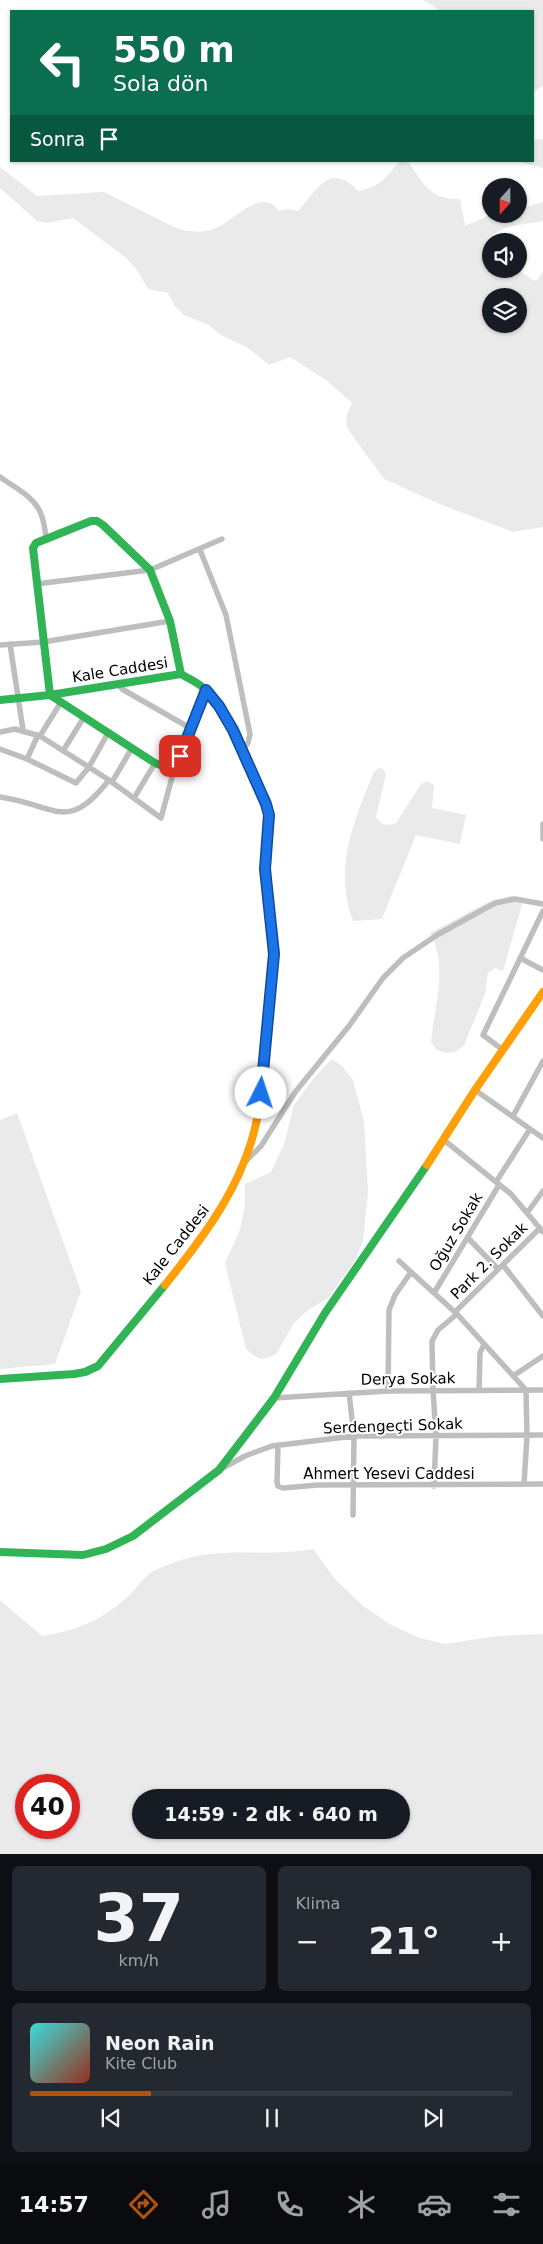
<!DOCTYPE html>
<html lang="tr">
<meta charset="utf-8">
<style>
body{margin:0;font-family:"DejaVu Sans",sans-serif;background:#242831;color:#f1f3f6;height:100vh;display:flex;flex-direction:column;font-size:19px;white-space:nowrap}
*{box-sizing:border-box;margin:0}
p{font-size:16px;color:#9ea1a6}
.icon{flex:none;width:28px;height:28px;fill:none;stroke:currentColor;stroke-width:2;stroke-linecap:round;stroke-linejoin:round}
.map{position:relative;height:1854px;overflow:hidden}
.panel{display:flex;flex-direction:column;gap:12px;padding:12px;background:#0d0f14;flex:1}
.panel>*{flex:none}
.top-card{position:absolute;left:10px;top:10px;width:524px;height:152px;border-radius:0px;box-shadow:0 1px 4px #0004;background:#0b6e4f;color:#fff;overflow:hidden}
.needle{width:32px;rotate:201deg}
.buttons{position:absolute;left:482px;top:178px;display:grid;gap:10px}
.buttons a{display:grid;place-items:center;width:45px;height:45px;border-radius:50%;background:#171b24;box-shadow:0 1px 4px #0004;font-size:25px}
.speed{position:absolute;left:15px;top:1774px;display:flex;gap:10px;font-size:25px;font-weight:700;text-align:center}
.speed>*{display:grid;place-content:center;width:65px;height:65px;border-radius:50%;background:#171b24;box-shadow:0 1px 4px #0004;line-height:1}
.speed .limit{border:8px solid #d22;background:#fff;color:#111}
.pin{position:absolute;display:grid;place-items:center;width:42px;height:42px;color:#fff;margin:-21px;border-radius:10px;box-shadow:0 2px 8px #0006}
.me{position:absolute;width:55px;margin:-28px;rotate:4deg;stroke-linejoin:round;filter:drop-shadow(0 0 4px #0008)}
.turn{display:flex;align-items:center;gap:18px;height:105px;padding:0 20px;font-size:22px}
.turn .icon{width:65px;height:65px;stroke-width:2.5}
.turn b{display:block;font-size:35px;line-height:42px}
.then{display:flex;align-items:center;height:48px;padding:0 20px;background:#0003;gap:10px;font-size:19px}
.big{font-size:38px;font-weight:700;line-height:1.1}
.panel .tile{flex:1;display:flex;flex-direction:column;justify-content:center;gap:8px;min-width:0;padding:0 18px;border-radius:8px;background:#242831}
.panel .dial{align-items:center;gap:0}
.dial b{font-size:65px;line-height:1}
.song{display:flex;align-items:center;gap:15px}
.cover{width:60px;height:60px;border-radius:8px;background:linear-gradient(135deg,hsl(180 70% 55%),hsl(10 70% 35%))}
.played{height:5px;border-radius:2px;background:linear-gradient(90deg,#b45309 25%,#363941 25%)}
.keys{display:flex;justify-content:space-around;direction:ltr}
.heat{display:flex;justify-content:space-between;align-items:center;font-size:28px;direction:ltr}
.panel .tiles{flex:1;display:grid;gap:12px;grid-template-columns:1fr 1fr}
.tile:last-child{grid-column:span 2}
.trip{position:absolute;left:132px;top:1789px;width:278px;height:50px;border-radius:25px;background:#171b24;box-shadow:0 1px 4px #0004;font-weight:700;line-height:50px;text-align:center}
.menu{display:flex;height:80px;justify-content:space-around;align-items:center;background:#090b0e;color:#9ea1a6}
.menu .icon{width:35px;height:35px}
.menu .on{color:#b45309}
.menu b{font-size:22px;color:#f1f3f6}
.map>svg:first-child{display:block}
</style>
<div class="map">
<svg width="543" height="1854" viewBox="0 0 543 1854">
<rect width="100%" height="100%" fill="#fff"/>
<path fill="#eaeaea" fill-rule="evenodd" d="M 423,0 L 543,0 L 543,86 L 533,92 L 532,11 L 441,11 Z
M 543,139 L 543,168 L 518,161 L 532,161 L 533,140 Z
M 402,161 L 409,163 C 424,185 431,200 460,199 L 465,226 L 490,215 L 519,214 L 519,209 L 543,202 L 543,221 C 523,225 496,225 484,244 L 491,250 L 491,269 L 517,269 L 534,281 L 538,279 L 543,271 L 543,527 L 513,532 L 442,505 L 384,479 L 347,428 L 346,416 L 352,403 L 326,380 L 290,357 L 269,365 L 248,348 L 219,334 L 209,325 L 184,315 L 174,305 L 168,293 L 148,289 L 137,270 L 125,257 L 73,218 L 46,223 L 37,221 L 0,188 L 0,167 L 37,196 L 104,192 L 174,227 C 188,232 202,234 216,228 C 234,221 261,186 279,211 L 288,209 L 298,211 C 316,192 329,160 358,191 C 369,189 379,185 387,176 C 393,171 394,164 402,161 ZM 491,296 L 519,296 L 519,324 L 491,324 Z
M 379,768 L 383,769 L 386,774 L 376,817 C 381,825 388,827 396,823 L 421,784 L 427,781 L 434,785 L 432,808 L 466,815 L 460,844 L 416,835 L 382,919 L 353,921 C 333,868 354,821 374,772 Z
M 510,896 L 524,898 L 503,971 L 495,968 L 488,973 L 485,994 L 464,1045 L 456,1052 L 446,1053 L 437,1050 L 431,1042 C 434,1006 449,966 430,933 L 486,903 Z
M 332,1059 L 342,1066 L 353,1080 L 364,1122 L 368,1192 L 363,1241 L 356,1259 L 328,1298 L 307,1311 L 294,1323 L 277,1353 L 271,1357 L 261,1359 L 254,1356 L 246,1349 L 225,1263 L 240,1230 L 245,1204 L 245,1184 L 271,1172 L 284,1144 L 294,1105 L 314,1078 Z
M 17,1113 L 81,1291 L 55,1364 L 0,1369 L 0,1120 Z
M 313,1549 L 335,1579 L 362,1605 L 391,1625 L 420,1638 L 444,1644 L 498,1636 L 543,1634 L 543,1854 L 0,1854 L 0,1600 L 42,1636 C 73,1632 102,1620 125,1599 C 133,1593 138,1584 146,1577 C 152,1570 164,1566 173,1563 C 218,1545 266,1558 313,1549 ZM 26,1785 L 69,1785 L 69,1828 L 26,1828 ZM 141,1798 L 401,1798 L 401,1830 L 141,1830 Z"/>
<g fill="none" stroke-linecap="round" stroke-linejoin="round">
<path stroke="#bebebe" stroke-width="5.5" d="M 0,477 C 14,487 35,497 41,514 C 44,521 45,530 46,537
M 200,550 L 226,615 L 250,734 L 248,743 L 242,750
M 36,584 L 150,570 L 222,539
M 10,644 L 23,730
M 0,645 L 43,642 L 170,621
M 118,684 L 122,689 L 190,728
M 0,732 L 15,729 L 40,736 L 109,780 L 161,818 L 174,770
M 40,736 L 61,702
M 0,749 L 27,759 L 76,783 L 89,767 L 108,733
M 63,751 L 84,717
M 27,759 L 38,735
M 112,782 L 132,748
M 0,797 C 56,805 67,834 109,780
M 134,798 L 155,763
M 543,824 L 543,839
M 520,958 L 543,970
M 503,1050 L 483,1035 L 543,911
M 475,1090 L 543,1138
M 513,1116 L 543,1061
M 444,1140 L 511,1194 L 543,1232
M 244,1163 L 261,1146 L 296,1091 L 349,1026 L 383,978 L 403,958 L 437,935 L 495,903 L 515,899 L 543,904
M 496,1182 L 530,1129
M 527,1213 L 543,1191
M 468,1238 L 498,1269
M 399,1261 L 457,1314 L 526,1390 L 527,1436 L 524,1484
M 503,1265 L 543,1316
M 434,1293 L 499,1185
M 455,1312 L 540,1228
M 513,1376 L 543,1356
M 479,1390 L 480,1353 L 484,1344
M 388,1391 L 389,1310 L 395,1295 L 411,1272
M 349,1393 L 354,1436 L 353,1515
M 274,1398 L 388,1391 L 543,1390
M 278,1445 L 277,1482 L 278,1486 L 283,1488 L 318,1485 L 543,1484
M 221,1469 L 245,1456 L 272,1446 L 354,1436 L 543,1435
M 434,1486 L 436,1436 L 433,1390 L 432,1341 L 438,1330 L 457,1314"/>
<path stroke="#30b455" stroke-width="8" d="M 181,674 L 170,621 L 150,570 L 103,525 L 97,521 L 91,521 L 36,543 L 33,548 L 50,695 L 155,763 L 174,770 L 206,690
M 0,700 L 50,695 L 181,674 C 187,678 195,681 201,686 C 233,712 250,767 266,804 L 269,815 L 266,878
M 0,1379 L 74,1374 L 85,1372 L 98,1366 L 165,1285
M 0,1552 L 83,1555 L 106,1549 L 133,1536 L 219,1470 L 274,1398 L 325,1313 L 427,1165"/>
<path stroke="#ff9f0a" stroke-width="8" d="M 427,1165 L 475,1090 L 543,992
M 165,1285 C 205,1235 244,1184 257,1119 C 262,1097 263,1074 265,1051"/>
<path stroke="#e5322d" stroke-width="8" d="M 265,1051 L 274,953 L 266,878"/>
</g>
<g fill="none" stroke-linecap="round" stroke-linejoin="round">
<defs>
<path id="route" d="M 180,756 L 206,690 L 219,706 L 233,730 L 266,804 L 269,815 L 265,869 L 274,954 L 261,1093"/>
</defs>
<use href="#route" stroke="#114b97" stroke-width="12"/>
<use href="#route" stroke="#1a73e8" stroke-width="9"/>
</g>
<g text-anchor="middle" dominant-baseline="central" stroke-width="4" stroke-linejoin="round" paint-order="stroke">
<g font-size="15" fill="#000" stroke="#fff">
<text transform="translate(120 670) rotate(-9)">Kale Caddesi</text>
<text transform="translate(456 1232) rotate(-59)">Oğuz Sokak</text>
<text transform="translate(176 1245) rotate(-52)">Kale Caddesi</text>
<text transform="translate(489 1261) rotate(-45)">Park 2. Sokak</text>
<text transform="translate(408 1379) rotate(-1)">Derya Sokak</text>
<text transform="translate(393 1426) rotate(-2)">Serdengeçti Sokak</text>
<text x="389" y="1474">Ahmert Yesevi Caddesi</text>
</g>
</g>
</svg>
<div class="buttons">
<a><svg class="needle" viewBox="-14 -14 28 28"><path d="M0-13l5 13h-10z" fill="#e53935"/><path d="M0 13l5-13h-10z" fill="#9ea1a6"/></svg></a>
<a><svg class="icon" aria-label="sound" viewBox="0 0 24 24"><path d="M4 9h4l5-4v14l-5-4H4zM17 9q2 3 0 6"/></svg></a>
<a><svg class="icon" aria-label="layers" viewBox="0 0 24 24"><path d="M12 4l9 5-9 5-9-5zM3 14l9 5 9-5"/></svg></a>
</div>
<div class="speed"><div class="limit">40</div></div>
<div class="pin" style="left:180px;top:756px;background:#d93025"><svg class="icon" aria-label="arrive" viewBox="0 0 24 24"><path d="M6 21V4h12l-3 4 3 4H6"/></svg></div>
<svg class="me" style="left:261px;top:1093px" viewBox="-20 -20 40 40"><circle r="19" fill="#fff"/><path d="M0-13L10 11 0 6-10 11z" fill="#1a73e8"/></svg>
<div class="trip">14:59 · 2 dk · 640 m</div>
<div class="top-card">
<div class="turn"><svg class="icon" aria-label="left" viewBox="0 0 24 24"><path d="M17 20v-9H6M10 6l-5 5 5 5"/></svg><div><b>550 m</b>Sola dön</div></div>
<div class="then">Sonra<svg class="icon" aria-label="arrive" viewBox="0 0 24 24"><path d="M6 21V4h12l-3 4 3 4H6"/></svg></div>
</div>
</div>
<section class="panel">
<div class="tiles">
<div class="tile dial"><b>37</b><p>km/h</p></div>
<div class="tile"><p>Klima</p>
<div class="heat"><a>−</a><b class="big">21°</b><a>+</a></div>
</div>
<div class="tile">
<div class="song"><i class="cover"></i><div><b>Neon Rain</b><p>Kite Club</p></div></div>
<div class="played"></div>
<div class="keys"><svg class="icon" aria-label="previous" viewBox="0 0 24 24"><path d="M18 5L8 12l10 7zM5 5v14"/></svg><svg class="icon" aria-label="pause" viewBox="0 0 24 24"><path d="M8 5v14M16 5v14"/></svg><svg class="icon" aria-label="next" viewBox="0 0 24 24"><path d="M6 5l10 7-10 7zM19 5v14"/></svg></div>
</div>
</div>
</section>
<nav class="menu">
<b>14:57</b>
<svg class="icon on" aria-label="directions" viewBox="0 0 24 24"><path d="M12 3l9 9-9 9-9-9zM9 14v-3h6M13 9l2 2-2 2"/></svg>
<svg class="icon" aria-label="music" viewBox="0 0 24 24"><path d="M9 18V5l10-2v13"/><circle cx="6" cy="18" r="3"/><circle cx="16" cy="16" r="3"/></svg>
<svg class="icon" aria-label="phone" viewBox="0 0 24 24"><path d="M5 4h4l2 5-3 2q2 4 5 5l2-3 5 2v4C11 20 4 13 5 4z"/></svg>
<svg class="icon" aria-label="climate" viewBox="0 0 24 24"><path d="M12 3v18M4 7l16 10M4 17L20 7"/></svg>
<svg class="icon" aria-label="car" viewBox="0 0 24 24"><path d="M5 17H2v-5l4-1 3-4h7l3 4 3 1v5h-3M9 17h6M6 11h13"/><circle cx="7" cy="17" r="2"/><circle cx="17" cy="17" r="2"/></svg>
<svg class="icon" aria-label="filters" viewBox="0 0 24 24"><path d="M4 7h16M4 17h16"/><circle cx="9" cy="7" r="2"/><circle cx="15" cy="17" r="2"/></svg>
</nav>
